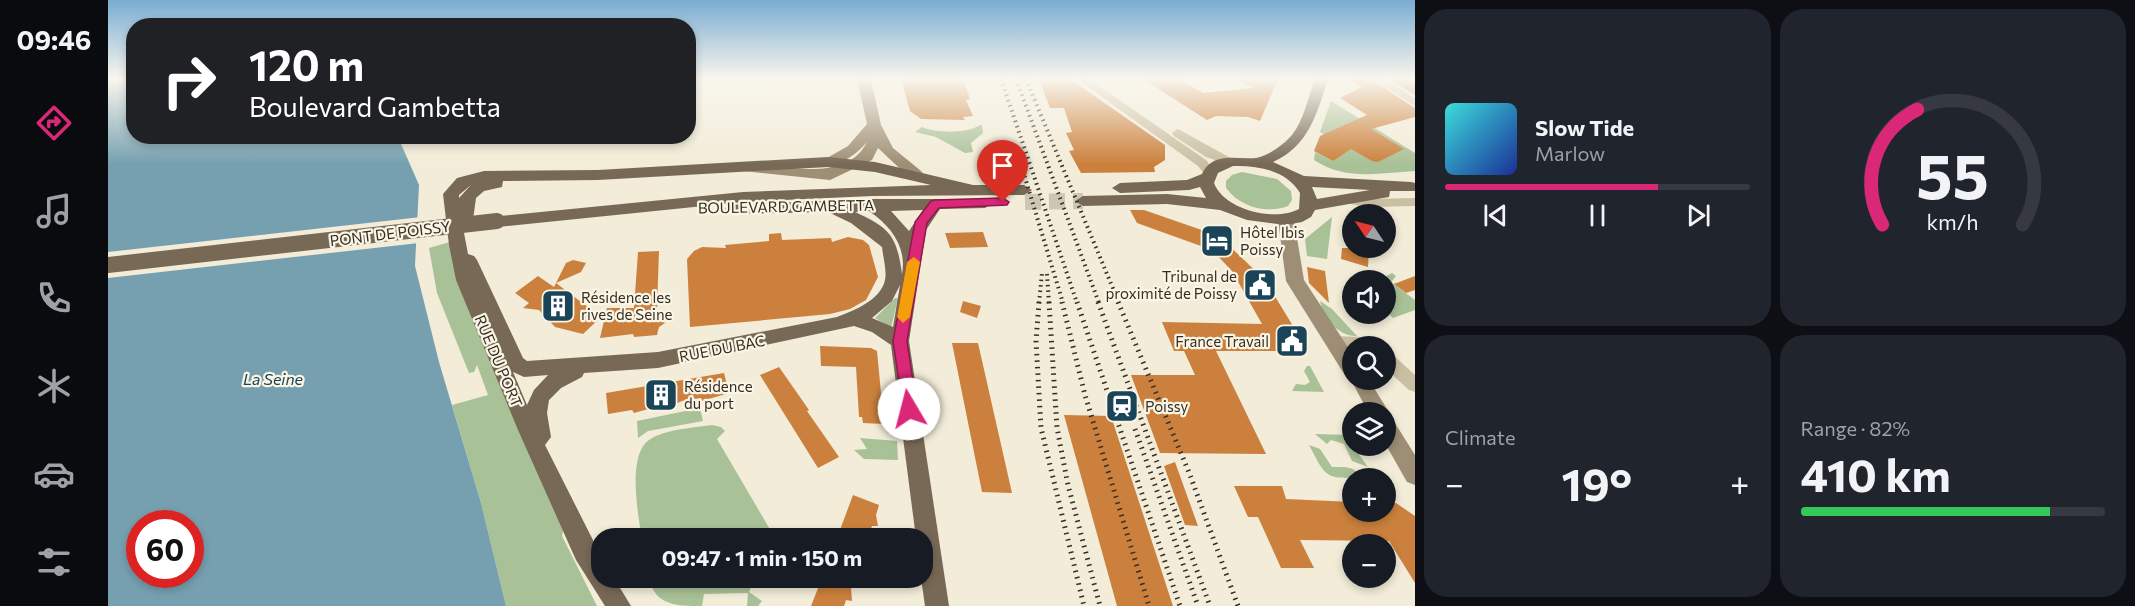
<!DOCTYPE html>
<meta charset="utf-8">
<style>
body{margin:0;font-family:Commissioner,sans-serif;background:#20242c;color:#f1f3f6;height:100vh;display:flex;flex-direction:column;font-size:22px;white-space:nowrap}
*{box-sizing:border-box;margin:0}
p{font-size:20px;color:#9ea1a6}
.icon{flex:none;width:33px;height:33px;fill:none;stroke:currentColor;stroke-width:2;stroke-linecap:round;stroke-linejoin:round}
.map{position:relative;flex:1;overflow:hidden}
.side{display:flex;flex-direction:column;gap:9px;padding:9px;background:#0d0f14;width:720px}
.side>*{flex:none}
.hud{position:absolute;left:18px;top:18px;width:570px;height:126px;border-radius:24px;box-shadow:0 3px 9px #0003;background:#202124;color:#fff;overflow:hidden}
.needle{width:39px;rotate:305deg}
.fabs{position:absolute;left:1234px;top:204px;display:grid;gap:12px}
.fabs a{display:grid;place-items:center;width:54px;height:54px;border-radius:50%;background:#171b24;box-shadow:0 3px 9px #0003;font-size:30px}
.speed{position:absolute;left:18px;top:510px;display:flex;gap:12px;font-size:30px;font-weight:700;text-align:center}
.speed>*{display:grid;place-content:center;width:78px;height:78px;border-radius:50%;background:#171b24;box-shadow:0 3px 9px #0003;line-height:1}
.speed .limit{border:9px solid #d22;background:#fff;color:#111}
.pin{position:absolute;display:grid;place-items:center;width:51px;height:51px;color:#fff;margin:-62px -26px;border-radius:50% 50% 50% 0;rotate:-45deg;box-shadow:0 0 6px #0007}
.pin .icon{rotate:45deg}
.me{position:absolute;width:66px;margin:-33px;rotate:352deg;stroke-linejoin:round;filter:drop-shadow(0 0 4px #0008)}
.turn{display:flex;align-items:center;gap:21px;height:126px;padding:0 24px;font-size:27px}
.turn .icon{width:78px;height:78px;stroke-width:2.5}
.turn b{display:block;font-size:42px;line-height:51px}
.big{font-size:45px;font-weight:700;line-height:1.1}
.side .widget{flex:1;display:flex;flex-direction:column;justify-content:center;gap:9px;min-width:0;padding:0 21px;border-radius:24px;background:#20242c}
.side .dial{align-items:center;gap:0}
.dial svg{height:156px;overflow:visible;fill:none;stroke:#363941;stroke-width:7;stroke-linecap:round;text-anchor:middle}
.dial text{fill:#f1f3f6;stroke:none}
.song{display:flex;align-items:center;gap:18px}
.cover{width:72px;height:72px;border-radius:9px;background:linear-gradient(135deg,hsl(180 70% 55%),hsl(230 70% 35%))}
.played{height:6px;border-radius:3px;background:linear-gradient(90deg,#db2777 70%,#363941 70%)}
.keys{display:flex;justify-content:space-around;direction:ltr}
.heat{display:flex;justify-content:space-between;align-items:center;font-size:33px;direction:ltr}
.charge{height:9px;border-radius:4px;background:linear-gradient(90deg,#34c759 82%,#363941 0)}
.side .tiles{flex:1;display:grid;gap:9px;grid-template-columns:repeat(2,1fr)}
.trip{position:absolute;left:483px;top:528px;width:342px;height:60px;border-radius:24px;background:#171b24;box-shadow:0 3px 9px #0003;font-weight:700;line-height:60px;text-align:center}
main{display:flex;flex:1;min-height:0}
.tab-bar{display:flex;flex-direction:column;width:108px;justify-content:space-around;align-items:center;background:#090b0e;color:#9ea1a6}
.tab-bar .icon{width:42px;height:42px}
.tab-bar .active{color:#db2777}
.tab-bar b{font-size:27px;color:#f1f3f6}
.map>svg:first-child{display:block}
</style>
<main>
<nav class="tab-bar">
<b>09:46</b>
<svg class="icon active" aria-label="directions" viewBox="0 0 24 24"><path d="M12 3l9 9-9 9-9-9zM9 14v-3h6M13 9l2 2-2 2"/></svg>
<svg class="icon" aria-label="music" viewBox="0 0 24 24"><path d="M9 18V5l10-2v13"/><circle cx="6" cy="18" r="3"/><circle cx="16" cy="16" r="3"/></svg>
<svg class="icon" aria-label="phone" viewBox="0 0 24 24"><path d="M5 4h4l2 5-3 2q2 4 5 5l2-3 5 2v4C11 20 4 13 5 4z"/></svg>
<svg class="icon" aria-label="climate" viewBox="0 0 24 24"><path d="M12 3v18M4 7l16 10M4 17L20 7"/></svg>
<svg class="icon" aria-label="car" viewBox="0 0 24 24"><path d="M5 17H2v-5l4-1 3-4h7l3 4 3 1v5h-3M9 17h6M6 11h13"/><circle cx="7" cy="17" r="2"/><circle cx="17" cy="17" r="2"/></svg>
<svg class="icon" aria-label="filters" viewBox="0 0 24 24"><path d="M4 7h16M4 17h16"/><circle cx="9" cy="7" r="2"/><circle cx="15" cy="17" r="2"/></svg>
</nav>
<div class="map">
<svg width="1307" height="606" viewBox="0 0 1307 606">
<rect width="100%" height="100%" fill="#f2ecd8"/>
<path fill="#a9c197" d="M 1223,101 L 1307,153 L 1307,171 C 1270,173 1238,181 1206,160 L 1207,152 L 1225,161 L 1230,157 L 1234,144 L 1212,132 Z
M 872,125 L 874,125 L 875,133 L 863,143 L 865,152 L 857,153 L 828,137 L 807,132 L 814,127 C 828,133 859,134 872,125 Z
M 1134,172 L 1169,179 L 1183,191 L 1184,200 L 1180,206 C 1158,214 1132,207 1118,188 L 1118,181 L 1124,175 Z
M 1224,217 L 1219,259 L 1199,256 L 1197,239 Z
M 342,242 L 457,521 L 454,536 L 489,606 L 398,606 L 373,503 L 344,405 L 380,395 L 369,365 L 366,372 L 361,373 L 329,293 L 321,248 Z
M 1284,273 L 1288,276 L 1283,282 L 1307,300 L 1307,310 L 1285,318 L 1278,312 L 1278,280 L 1270,280 Z
M 787,298 L 790,298 L 783,328 L 767,318 Z
M 1212,301 L 1224,309 L 1249,336 C 1231,337 1215,318 1212,301 Z
M 1199,366 L 1202,366 L 1216,392 L 1184,391 L 1188,384 L 1197,385 L 1202,382 L 1196,371 Z
M 592,408 L 595,421 L 540,431 L 530,438 L 529,421 Z
M 604,425 L 613,427 L 617,431 L 609,439 L 667,538 L 534,538 C 530,516 519,455 541,440 C 557,429 585,428 604,425 Z
M 1207,434 L 1241,435 L 1245,446 L 1260,467 L 1244,461 L 1236,444 L 1223,440 L 1219,444 Z
M 752,438 L 789,441 L 790,460 L 756,459 L 746,450 L 759,449 Z
M 1201,445 L 1212,449 L 1224,467 C 1237,467 1246,465 1254,478 C 1216,479 1218,477 1201,445 Z
M 541,578 L 647,578 L 641,592 L 654,601 L 650,606 L 639,606 L 640,593 L 596,594 L 594,606 C 569,606 547,606 541,578 Z"/>
<path fill="#76a0b0" fill-rule="evenodd" d="M 0,79 L 25,79 L 26,136 L 290,137 L 311,185 L 307,266 L 331,362 L 373,503 L 398,606 L 0,606 ZM 32,524 L 82,524 L 82,574 L 32,574 Z"/>
<path fill="#f2ecd8" d="M 313,217 L 311,243 L 0,278 L 0,252 Z"/>
<path fill="#cb813d" d="M 793,79 L 855,79 L 862,99 L 858,100 L 865,116 L 855,117 L 857,120 L 813,119 L 802,111 Z
M 931,79 L 962,79 L 1057,145 L 1057,160 L 1046,167 L 1047,172 L 973,173 L 961,151 L 966,150 L 958,133 L 964,132 L 956,108 L 942,108 Z
M 1035,79 L 1071,79 L 1095,93 L 1145,88 L 1129,79 L 1170,79 L 1152,121 L 1140,117 L 1108,116 L 1099,120 Z
M 1243,79 L 1262,79 L 1307,108 L 1307,117 L 1263,129 L 1296,149 L 1270,162 L 1264,161 L 1243,149 L 1225,161 L 1206,151 L 1212,136 L 1259,115 L 1232,98 L 1254,87 Z
M 1280,79 L 1301,79 L 1307,82 L 1307,95 Z
M 1022,210 L 1036,210 L 1111,236 L 1157,280 L 1196,344 L 1191,351 L 1108,351 L 1158,454 L 1052,453 L 1023,375 L 1087,375 L 1076,351 L 1066,351 L 1054,322 L 1154,324 L 1124,271 L 1104,250 L 1029,223 Z
M 875,232 L 880,247 L 842,248 L 837,233 Z
M 673,233 L 674,240 L 723,238 L 724,242 L 740,237 L 755,240 L 761,245 L 770,277 L 758,300 L 742,309 L 722,314 L 582,327 L 579,259 L 586,251 L 594,247 L 618,248 L 617,245 L 661,241 L 661,234 Z
M 1234,248 L 1261,248 L 1260,267 L 1233,259 Z
M 551,251 L 549,309 L 551,318 L 557,323 L 551,327 L 549,335 L 526,337 L 525,334 L 492,338 L 499,308 L 526,308 L 530,252 Z
M 465,260 L 478,263 L 473,272 L 448,283 L 493,317 L 475,334 L 447,327 L 431,310 L 415,308 L 421,303 L 407,293 L 430,276 L 446,287 L 458,263 Z
M 1199,267 L 1217,271 L 1221,303 L 1201,283 Z
M 1307,276 L 1307,290 L 1298,293 L 1286,284 Z
M 855,301 L 873,306 L 869,318 L 852,312 Z
M 844,343 L 870,343 L 904,493 L 874,492 Z
M 712,346 L 763,348 L 769,351 L 776,424 L 755,423 L 754,417 L 751,417 L 748,367 L 713,366 Z
M 671,367 L 701,410 L 699,411 L 731,457 L 710,468 L 652,375 Z
M 616,373 L 621,393 L 594,401 L 593,398 L 574,401 L 560,407 L 558,404 L 526,413 L 524,410 L 500,414 L 498,393 Z
M 956,415 L 1003,416 L 1065,606 L 1009,606 Z
M 1067,462 L 1090,526 L 1077,525 L 1056,466 Z
M 1126,486 L 1174,486 L 1178,499 L 1245,502 L 1245,512 L 1278,512 L 1278,503 L 1288,503 L 1307,516 L 1307,583 L 1281,541 L 1192,540 L 1206,568 L 1173,568 L 1150,517 L 1140,517 Z
M 745,495 L 771,505 L 768,515 L 770,526 L 764,526 L 760,538 L 729,538 Z
M 714,578 L 746,578 L 743,587 L 744,601 L 738,600 L 736,606 L 703,606 Z"/>
<g fill="none" stroke-linecap="round" stroke-linejoin="round">
<path stroke="#ccc6b4" stroke-width="16" stroke-dasharray="16 8" stroke-linecap="butt" d="M 917,202 L 975,201"/>
<path fill="#cabfa3" fill-rule="evenodd" d="M 969,79 L 981,79 L 1098,160 L 1108,173 L 1106,176 L 1098,176 L 1090,166 Z
M 1264,79 L 1276,79 L 1307,98 L 1307,106 Z
M 1070,129 L 1128,161 L 1122,165 L 1098,157 L 1066,136 L 1064,133 Z
M 1241,196 L 1261,199 L 1307,198 L 1307,206 L 1261,207 L 1236,203 L 1234,200 L 1236,197 Z
M 1227,336 L 1253,337 L 1269,342 L 1271,346 L 1227,348 L 1221,346 L 1219,342 L 1221,338 Z
M 1278,352 L 1284,354 L 1307,375 L 1307,392 L 1301,390 L 1278,369 Z"/>
<path fill="#9e8e75" fill-rule="evenodd" d="M 749,79 L 763,79 L 773,125 L 785,148 L 813,171 L 816,175 L 813,179 L 803,179 L 770,148 L 764,160 L 722,180 L 635,171 L 632,168 L 635,165 L 640,163 C 677,166 739,183 759,142 C 749,154 735,163 720,167 L 712,162 L 740,146 L 759,124 Z
M 1178,214 L 1186,220 L 1196,280 L 1245,355 L 1245,380 L 1261,380 L 1281,412 L 1279,417 L 1285,420 L 1307,455 L 1307,485 L 1299,482 L 1278,445 L 1278,412 L 1260,412 L 1242,378 L 1238,377 L 1178,281 L 1170,220 Z"/>
<path fill="#786956" fill-rule="evenodd" d="M 1207,79 L 1220,79 C 1209,113 1201,146 1165,162 L 1196,176 L 1303,182 L 1307,183 L 1307,191 L 1282,191 L 1281,197 L 1275,198 L 1207,210 L 1203,217 L 1194,222 L 1177,225 L 1139,220 L 1112,210 L 1059,204 L 975,206 L 967,201 L 975,196 L 1059,194 L 1098,198 L 1092,187 L 1081,190 L 1012,193 L 1004,188 L 1012,183 L 1079,180 L 1094,174 C 1105,151 1129,160 1148,158 C 1161,156 1176,144 1184,135 C 1196,120 1200,97 1207,79 ZM 1125,166 C 1148,165 1179,170 1192,193 L 1191,209 C 1167,222 1116,210 1106,183 L 1110,173 ZM 1204,187 L 1262,190 L 1209,199 Z
M 720,157 L 767,162 L 865,185 L 916,185 L 924,190 L 916,195 L 764,196 L 635,202 L 389,227 L 381,221 L 383,217 L 635,192 L 823,185 L 767,172 L 720,167 L 490,180 L 395,181 L 394,187 L 376,191 L 368,198 L 364,227 L 356,233 L 360,254 L 366,256 L 369,260 L 415,358 L 419,361 L 550,352 L 729,317 C 745,311 773,300 777,280 C 779,271 775,257 774,247 L 743,223 L 720,212 L 625,214 L 617,209 L 619,205 L 761,199 L 883,199 L 885,203 L 877,208 L 832,209 L 818,230 L 801,341 L 841,606 L 817,606 L 813,578 L 814,538 L 808,538 L 783,345 L 764,332 L 746,326 L 550,368 L 476,373 L 474,377 L 453,388 L 441,400 L 439,413 L 443,437 L 437,445 L 494,558 L 494,578 L 506,578 L 523,606 L 497,606 L 468,560 L 410,430 L 348,280 L 341,245 L 335,194 L 349,178 L 376,171 L 490,170 ZM 363,185 L 351,198 L 351,195 ZM 815,210 L 801,231 L 783,211 ZM 761,211 C 783,226 799,247 794,274 C 789,237 783,228 747,212 ZM 792,285 L 785,327 L 764,318 L 784,301 ZM 405,372 L 416,377 L 440,375 L 426,390 L 419,405 Z"/>
<path stroke="#352e26" stroke-width="4" stroke-dasharray="1.5 4" stroke-linecap="butt" d="M 893,79 L 969,303
M 908,79 L 991,303
M 918,79 L 1011,303
M 915,171 L 955,303
M 939,274 L 941,303
M 931,303 L 934,273"/>
<path stroke="#352e26" stroke-width="5" stroke-dasharray="1.5 5" stroke-linecap="butt" d="M 931,302 L 928,341 L 933,428 L 976,606
M 941,302 L 949,428 L 960,485 L 992,606
M 954,302 L 977,395 L 1041,606
M 969,302 L 1072,606
M 990,302 L 1102,606
M 1010,302 L 1082,475 L 1130,606
M 1027,429 L 1090,606"/>
<path stroke="#786956" stroke-width="16" d="M 0,265 L 389,221"/>
</g>
<linearGradient id="sky" x2="0" y2="1"><stop stop-color="#7aacd2"/><stop offset="0.48" stop-color="#f9f6ed"/><stop offset="1" stop-color="#f9f6ed" stop-opacity="0"/></linearGradient>
<rect width="1307" height="164" fill="url(#sky)"/>
<path fill="#db2777" stroke="#8e194d" stroke-width="1.5" d="M 895,198 L 901,202 L 899,205 L 831,208 L 819,223 L 799,341 L 809,409 L 801,416 L 796,414 L 785,341 L 807,222 L 823,201 L 827,200 Z"/>
<path fill="#f59e0b" d="M 806,257 L 812,262 L 802,317 L 795,323 L 789,317 L 799,262 Z"/>
<defs>
<symbol id="hotel-square" viewBox="-11 -11 22 22"><rect x="-9" y="-9" width="18" height="18" rx="4" fill="#1a4558" stroke="#faf5e4"/><path d="M-6-4.5h1.5V1H6V5H4.5V3h-9V5H-6ZM-4 0a1.8 1.8 0 1 1 3.6 0ZM.5 0V-2.5h3Q6-2.5 6 0Z" fill="#fff"/></symbol>
<symbol id="civic-square" viewBox="-11 -11 22 22"><rect x="-9" y="-9" width="18" height="18" rx="4" fill="#1a4558" stroke="#faf5e4"/><path d="M-.6-6.5H3V-4.5H.6V-3L4-1V1h2V6H-6V1h2V-1L-.6-3ZM-1.2 2.5V6h2.4V2.5Z" fill="#fff"/></symbol>
<symbol id="building-square" viewBox="-11 -11 22 22"><rect x="-9" y="-9" width="18" height="18" rx="4" fill="#1a4558" stroke="#faf5e4"/><path d="M-4-6H4V6H1V3H-1V6H-4ZM-2.5-4.3h1.7v1.8h-1.7ZM.8-4.3h1.7v1.8H.8ZM-2.5-1h1.7V.8h-1.7ZM.8-1h1.7V.8H.8Z" fill="#fff"/></symbol>
<symbol id="station-square" viewBox="-11 -11 22 22"><rect x="-9" y="-9" width="18" height="18" rx="4" fill="#1a4558" stroke="#faf5e4"/><path d="M-3-6H3Q5-6 5-4V2Q5 4 3 4L4.5 6H3L1.5 4h-3L-3 6H-4.5L-3 4Q-5 4-5 2V-4Q-5-6-3-6ZM-3.5-4v3h7v-3ZM-3.5 1v1.5H-2V1ZM2 1v1.5H3.5V1Z" fill="#fff"/></symbol>
</defs>
<g fill-rule="evenodd">
<use href="#hotel-square" x="1090" y="222" width="38" height="38"/>
<use href="#civic-square" x="1133" y="266" width="38" height="38"/>
<use href="#building-square" x="431" y="287" width="38" height="38"/>
<use href="#civic-square" x="1165" y="322" width="38" height="38"/>
<use href="#building-square" x="534" y="376" width="38" height="38"/>
<use href="#station-square" x="995" y="387" width="38" height="38"/>
</g>
<g text-anchor="middle" dominant-baseline="central" stroke-width="4.5" stroke-linejoin="round" paint-order="stroke">
<g font-size="15" fill="#352e26" stroke="#faf5e4">
<text transform="translate(678 206) rotate(-1)">BOULEVARD GAMBETTA</text>
<text transform="translate(282 233) rotate(-7)">PONT DE POISSY</text>
<text transform="translate(614 348) rotate(-11)">RUE DU BAC</text>
<text transform="translate(391 361) rotate(67)">RUE DU PORT</text>
</g>
<g font-size="15" fill="#352e26" stroke="#faf5e4" text-anchor="start">
<text x="1132" y="232">Hôtel Ibis<tspan x="1132" dy="17">Poissy</tspan></text>
<text x="1129" y="276" text-anchor="end">Tribunal de<tspan x="1129" dy="17">proximité de Poissy</tspan></text>
<text x="473" y="297">Résidence les<tspan x="473" dy="17">rives de Seine</tspan></text>
<text x="1161" y="341" text-anchor="end">France Travail</text>
<text x="576" y="386">Résidence<tspan x="576" dy="17">du port</tspan></text>
<text x="1037" y="406">Poissy</text>
</g>
<g font-size="16" font-style="italic" fill="#1a4558" stroke="#faf5e4">
<text x="165" y="378">La Seine</text>
</g>
</g>
</svg>
<div class="fabs">
<a><svg class="needle" viewBox="-14 -14 28 28"><path d="M0-13l5 13h-10z" fill="#e53935"/><path d="M0 13l5-13h-10z" fill="#9ea1a6"/></svg></a>
<a><svg class="icon" aria-label="sound" viewBox="0 0 24 24"><path d="M4 9h4l5-4v14l-5-4H4zM17 9q2 3 0 6"/></svg></a>
<a><svg class="icon" aria-label="search" viewBox="0 0 24 24"><circle cx="10" cy="10" r="6"/><path d="M15 15l6 6"/></svg></a>
<a><svg class="icon" aria-label="layers" viewBox="0 0 24 24"><path d="M12 4l9 5-9 5-9-5zM3 14l9 5 9-5"/></svg></a>
<a>+</a>
<a>−</a>
</div>
<div class="speed"><div class="limit">60</div></div>
<div class="pin" style="left:895px;top:202px;background:#d93025"><svg class="icon" aria-label="arrive" viewBox="0 0 24 24"><path d="M6 21V4h12l-3 4 3 4H6"/></svg></div>
<svg class="me" style="left:801px;top:409px" viewBox="-20 -20 40 40"><circle r="19" fill="#fff"/><path d="M0-13L10 11 0 6-10 11z" fill="#db2777"/></svg>
<div class="trip">09:47 · 1 min · 150 m</div>
<div class="hud">
<div class="turn"><svg class="icon" aria-label="right" viewBox="0 0 24 24"><path d="M7 20v-9h11M14 6l5 5-5 5"/></svg><div><b>120 m</b>Boulevard Gambetta</div></div>
</div>
</div>
<section class="side">
<div class="tiles">
<div class="widget">
<div class="song"><i class="cover"></i><div><b>Slow Tide</b><p>Marlow</p></div></div>
<div class="played"></div>
<div class="keys"><svg class="icon" aria-label="previous" viewBox="0 0 24 24"><path d="M18 5L8 12l10 7zM5 5v14"/></svg><svg class="icon" aria-label="pause" viewBox="0 0 24 24"><path d="M8 5v14M16 5v14"/></svg><svg class="icon" aria-label="next" viewBox="0 0 24 24"><path d="M6 5l10 7-10 7zM19 5v14"/></svg></div>
</div>
<div class="widget dial"><svg viewBox="0 0 100 80">
<path d="M14 69A42 42 0 1 1 86 69"/>
<path d="M14 69A42 42 0 0 1 32 10" stroke="#db2777"/>
<text x="50" y="56" font-size="32" font-weight="700">55</text>
<text x="50" y="72" font-size="11">km/h</text>
</svg></div>
<div class="widget"><p>Climate</p>
<div class="heat"><a>−</a><b class="big">19°</b><a>+</a></div>
</div>
<div class="widget"><p>Range · 82%</p><b class="big">410 km</b><div class="charge"></div></div>
</div>
</section>
</main>
